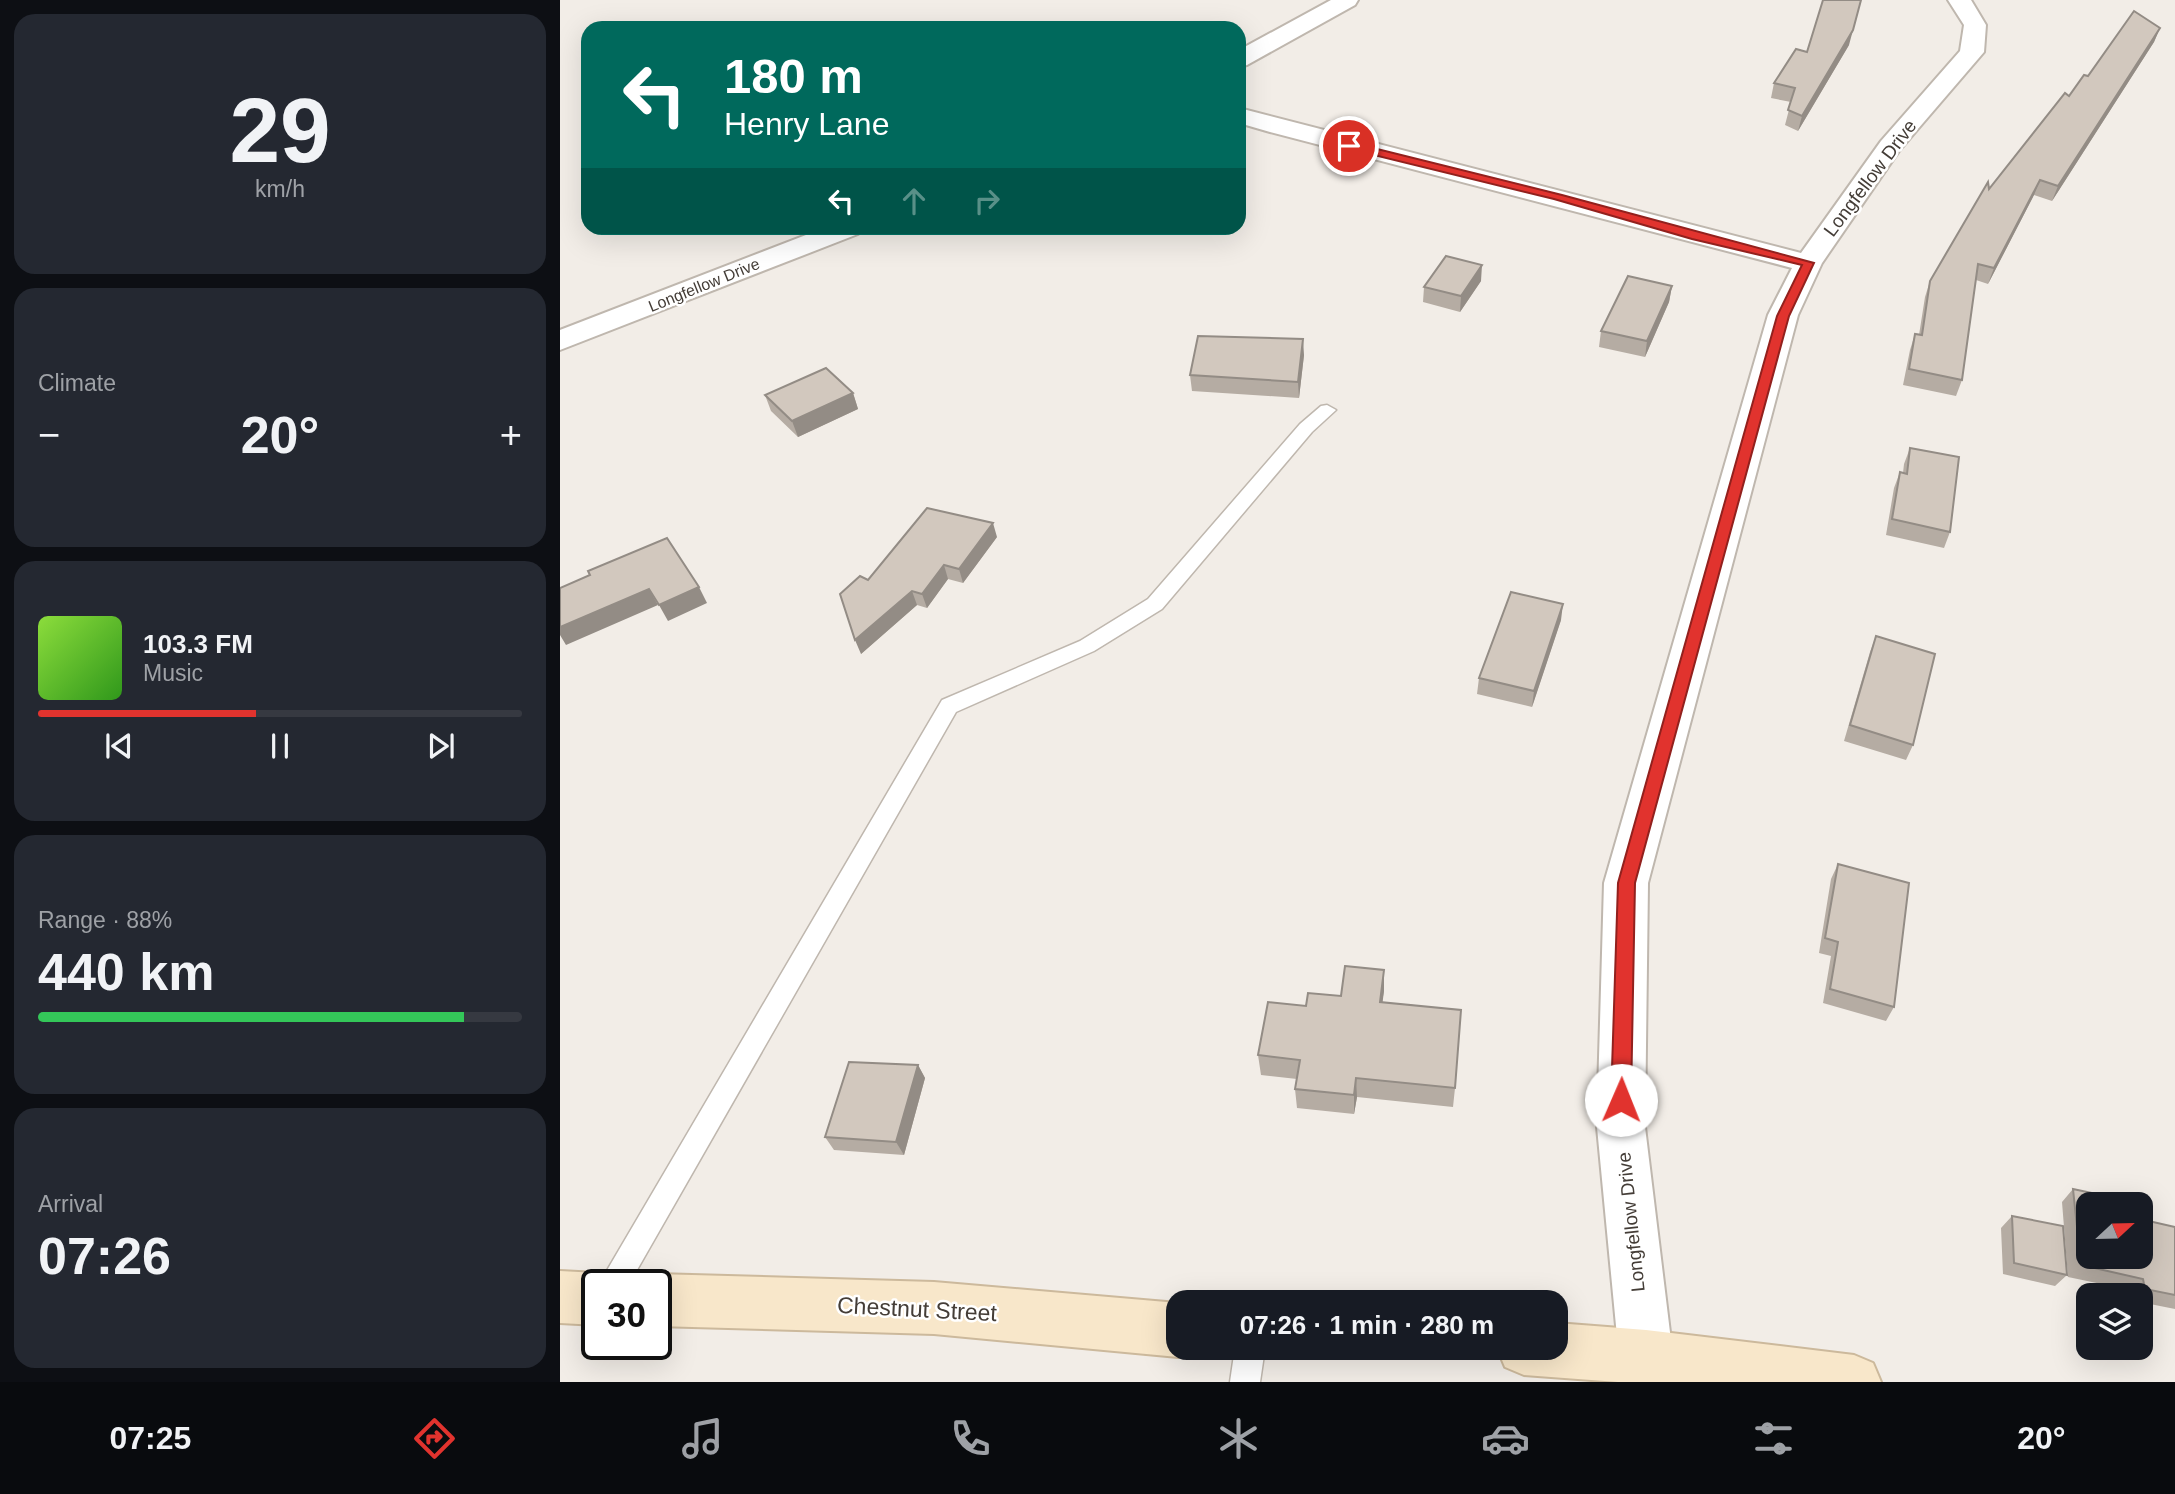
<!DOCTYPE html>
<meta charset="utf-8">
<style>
body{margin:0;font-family:Arial,sans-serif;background:#242831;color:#f1f3f6;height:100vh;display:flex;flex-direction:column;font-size:26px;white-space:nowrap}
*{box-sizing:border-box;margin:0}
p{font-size:23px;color:#9ea1a6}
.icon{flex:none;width:38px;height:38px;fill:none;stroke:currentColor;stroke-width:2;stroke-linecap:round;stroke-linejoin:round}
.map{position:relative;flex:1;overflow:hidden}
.details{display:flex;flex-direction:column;gap:14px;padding:14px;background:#0d0f14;width:560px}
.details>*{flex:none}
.top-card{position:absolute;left:21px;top:21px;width:665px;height:214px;border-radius:21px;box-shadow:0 7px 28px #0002;background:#00695c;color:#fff;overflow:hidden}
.needle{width:46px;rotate:68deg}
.buttons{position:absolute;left:1516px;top:1192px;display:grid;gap:14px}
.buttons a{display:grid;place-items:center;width:77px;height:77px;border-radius:14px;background:#171b24;box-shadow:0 7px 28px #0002;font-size:35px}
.speed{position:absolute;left:21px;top:1269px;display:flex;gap:14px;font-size:35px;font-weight:700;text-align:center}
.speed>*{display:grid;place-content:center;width:91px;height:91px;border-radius:50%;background:#171b24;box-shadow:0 7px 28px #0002;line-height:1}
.speed .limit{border:4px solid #111;border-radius:10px;background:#fff;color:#111}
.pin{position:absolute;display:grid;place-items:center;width:60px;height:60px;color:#fff;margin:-30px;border:4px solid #fff;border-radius:50%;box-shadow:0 2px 7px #0007}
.me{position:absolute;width:77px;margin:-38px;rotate:1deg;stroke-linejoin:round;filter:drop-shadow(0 0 5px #0008)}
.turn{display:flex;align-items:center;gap:24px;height:147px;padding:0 28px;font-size:32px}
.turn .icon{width:91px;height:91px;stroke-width:2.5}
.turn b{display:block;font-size:49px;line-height:60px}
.lanes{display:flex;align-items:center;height:66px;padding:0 28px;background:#0003;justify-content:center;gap:35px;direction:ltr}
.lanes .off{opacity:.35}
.big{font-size:52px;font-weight:700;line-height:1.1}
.details .card{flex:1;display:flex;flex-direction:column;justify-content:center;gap:10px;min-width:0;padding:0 24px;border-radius:21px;background:#242831}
.details .dial{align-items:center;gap:0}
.dial b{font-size:91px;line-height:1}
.song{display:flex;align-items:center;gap:21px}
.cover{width:84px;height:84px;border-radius:10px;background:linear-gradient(135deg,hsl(90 70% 55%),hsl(110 70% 35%))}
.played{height:7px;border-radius:4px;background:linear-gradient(90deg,#e1332e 45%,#363941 45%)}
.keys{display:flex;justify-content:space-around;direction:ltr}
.heat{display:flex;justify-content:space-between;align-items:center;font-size:38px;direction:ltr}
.charge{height:10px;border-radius:5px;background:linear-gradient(90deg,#34c759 88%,#363941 0)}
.trip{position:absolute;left:606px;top:1290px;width:402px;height:70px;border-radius:21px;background:#171b24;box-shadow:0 7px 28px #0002;font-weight:700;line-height:70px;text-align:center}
.dock{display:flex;height:112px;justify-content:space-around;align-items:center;background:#090b0e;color:#9ea1a6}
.dock .icon{width:49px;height:49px}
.dock .active{color:#e1332e}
.dock b{font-size:32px;color:#f1f3f6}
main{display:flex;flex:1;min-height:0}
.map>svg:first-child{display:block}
</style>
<main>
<section class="details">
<div class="card dial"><b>29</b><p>km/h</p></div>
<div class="card"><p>Climate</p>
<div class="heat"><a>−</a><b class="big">20°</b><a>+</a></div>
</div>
<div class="card">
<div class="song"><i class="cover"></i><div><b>103.3 FM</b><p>Music</p></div></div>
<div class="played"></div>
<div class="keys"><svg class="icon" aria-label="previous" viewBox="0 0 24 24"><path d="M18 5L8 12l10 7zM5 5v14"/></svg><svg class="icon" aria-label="pause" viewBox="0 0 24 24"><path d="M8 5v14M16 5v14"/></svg><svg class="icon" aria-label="next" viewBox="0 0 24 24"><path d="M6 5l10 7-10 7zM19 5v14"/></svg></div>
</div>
<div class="card"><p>Range · 88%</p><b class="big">440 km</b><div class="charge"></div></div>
<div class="card"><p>Arrival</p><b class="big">07:26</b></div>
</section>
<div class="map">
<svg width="1615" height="1382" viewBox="0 0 1615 1382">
<rect width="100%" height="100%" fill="#f2ede7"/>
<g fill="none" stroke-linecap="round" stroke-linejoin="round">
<defs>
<path id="service" d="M 767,405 L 776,410 L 752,432 L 602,609 L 534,651 L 396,712 L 69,1284 L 39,1284 L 382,700 L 520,641 L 588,599 L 740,424 L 761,406 Z
M 675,1348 L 705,1348 L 700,1382 L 670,1382 Z"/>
<path id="minor" d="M 771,0 L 798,0 L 795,5 L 687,65 L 679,67 L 679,50 Z
M 1388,0 L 1411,0 L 1426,25 L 1424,52 L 1339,151 L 1262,263 L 1238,315 L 1088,883 L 1085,1127 L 1113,1357 L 1105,1376 C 1090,1382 1082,1382 1067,1376 L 1059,1357 L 1037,1127 L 1044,883 L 1208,315 L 1232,268 L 710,132 L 679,123 L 679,108 L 1241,253 L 1321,141 L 1400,51 L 1404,25 Z
M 264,228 L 302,228 L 298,234 L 0,350 L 0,330 Z"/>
<path id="secondary" d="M 0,1271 L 37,1273 L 56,1280 L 57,1284 L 37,1284 L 37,1325 L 0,1323 Z
M 96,1274 L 374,1282 L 618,1303 L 618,1348 L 638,1348 L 618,1357 L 374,1334 L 96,1326 L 96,1284 L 76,1284 L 77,1281 Z
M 996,1323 L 1086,1330 L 1294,1355 L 1313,1363 L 1321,1382 L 1058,1382 L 964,1375 L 945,1367 L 937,1348 L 996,1348 Z"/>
</defs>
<use href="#service" stroke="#bfb7ae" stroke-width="3"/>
<use href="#minor" stroke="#bfb7ae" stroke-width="4"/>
<use href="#secondary" stroke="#ccb99c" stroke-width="4"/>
<use href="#service" fill="#fff" fill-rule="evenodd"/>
<use href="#minor" fill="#fff" fill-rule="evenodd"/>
<use href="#secondary" fill="#f8e7ca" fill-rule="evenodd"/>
</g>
<path fill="#b5aca3" d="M 1600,28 L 1594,42 L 1492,201 L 1474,195 L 1428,284 L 1416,280 L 1402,380 L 1396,396 L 1343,385 L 1350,350 L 1355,334 L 1359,335 L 1365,297 L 1370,281 L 1429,189 L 1509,96 L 1528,76 Z
M 1289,45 L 1238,131 L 1225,125 L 1231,102 L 1211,98 L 1214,83 L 1247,52 Z
M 921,281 L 900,312 L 863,302 L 864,287 Z
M 1112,286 L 1109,302 L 1085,357 L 1039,347 L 1041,331 Z
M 744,355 L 739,398 L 632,391 L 630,375 Z
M 293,393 L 298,409 L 238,437 L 211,411 L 205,395 Z
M 1350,448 L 1390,532 L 1384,548 L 1326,535 L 1334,488 L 1340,472 L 1343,473 L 1344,464 Z
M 437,537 L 403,583 L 388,579 L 367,608 L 357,605 L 301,654 L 308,580 Z
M 1001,620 L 972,707 L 917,694 L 919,678 Z
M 1316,636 L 1353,745 L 1346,760 L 1284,741 L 1310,652 Z
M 1278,864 L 1334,1007 L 1326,1021 L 1263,1003 L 1271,956 L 1259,953 L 1271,879 Z
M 824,991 L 822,1002 L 895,1088 L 893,1107 L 797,1097 L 794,1114 L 737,1108 L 735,1089 L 737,1079 L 701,1075 L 698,1055 L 746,1006 L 781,996 Z
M 358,1065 L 365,1078 L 344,1155 L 274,1150 L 265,1137 Z
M 1513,1189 L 1528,1256 L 1615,1227 L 1615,1309 L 1580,1302 L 1580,1295 L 1571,1295 L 1570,1290 L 1508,1277 L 1502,1202 Z
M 1452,1216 L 1507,1275 L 1495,1286 L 1443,1274 L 1441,1228 Z"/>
<path fill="#938c85" d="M 1301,0 L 1289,45 L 1238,131 L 1242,116 Z
M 1600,28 L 1594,42 L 1492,201 L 1498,186 Z
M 1480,180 L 1474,195 L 1428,284 L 1434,268 Z
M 922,265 L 921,281 L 900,312 L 901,296 Z
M 1112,286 L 1109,302 L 1085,357 L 1087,341 Z
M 743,339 L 744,355 L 739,398 L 738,382 Z
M 293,393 L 298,409 L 238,437 L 232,421 Z
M 433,523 L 437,537 L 403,583 L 399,569 Z
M 384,565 L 388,579 L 367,608 L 362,594 Z
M 139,587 L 147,603 L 108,621 L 99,605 Z
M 89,589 L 98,605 L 6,645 L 0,635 L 0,627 Z
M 352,591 L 357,605 L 301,654 L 295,640 Z
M 1003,604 L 1001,620 L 972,707 L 974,691 Z
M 824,970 L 824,991 L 820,1022 L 820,1002 Z
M 358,1065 L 365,1078 L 344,1155 L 336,1142 Z
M 796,1078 L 797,1097 L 794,1114 L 794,1095 Z"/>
<path fill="#d2c8be" stroke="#938c85" stroke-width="2" d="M 1263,0 L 1301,0 L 1293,30 L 1242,116 L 1228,110 L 1235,88 L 1214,83 L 1236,49 L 1247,52 Z
M 1574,11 L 1600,28 L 1498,186 L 1480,180 L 1434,268 L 1418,264 L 1402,380 L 1349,369 L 1355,334 L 1362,335 L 1370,281 L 1428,182 L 1429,189 L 1505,93 L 1509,96 L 1524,75 L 1528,76 Z
M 886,256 L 922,265 L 901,296 L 864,287 Z
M 1068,276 L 1112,286 L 1087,341 L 1041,331 Z
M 638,336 L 743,339 L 738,382 L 630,375 Z
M 266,368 L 293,393 L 232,421 L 205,395 Z
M 1350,448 L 1399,457 L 1390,532 L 1332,519 L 1340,472 L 1347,474 Z
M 367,508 L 433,523 L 399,569 L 384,565 L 362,594 L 352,591 L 295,640 L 280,594 L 300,576 L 308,580 Z
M 107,538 L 139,587 L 99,605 L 89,589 L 0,627 L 0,588 L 30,575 L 28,571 Z
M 951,592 L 1003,604 L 974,691 L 919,678 Z
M 1316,636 L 1375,654 L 1353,745 L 1290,725 Z
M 1278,864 L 1349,883 L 1334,1007 L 1270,989 L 1278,942 L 1265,938 Z
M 785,966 L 824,970 L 820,1002 L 901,1010 L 895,1088 L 796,1078 L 794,1095 L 735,1089 L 740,1060 L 698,1055 L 708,1002 L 746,1006 L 748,993 L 781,996 Z
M 289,1062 L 358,1065 L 336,1142 L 265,1137 Z
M 1513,1189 L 1570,1201 L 1571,1204 L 1528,1204 L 1528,1256 L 1580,1256 L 1580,1219 L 1615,1227 L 1615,1295 L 1585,1289 L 1583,1279 L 1521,1265 Z
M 1452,1216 L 1503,1226 L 1507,1275 L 1454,1263 Z"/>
<path fill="#e1332e" stroke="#92211e" stroke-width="2" d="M 789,142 L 1002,195 L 1254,263 L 1229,316 L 1075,883 L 1071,1100 L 1068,1106 L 1061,1109 L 1054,1106 L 1051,1100 L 1058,883 L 1217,316 L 1242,265 L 1132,239 L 994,199 L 785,148 L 784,146 Z"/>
<g text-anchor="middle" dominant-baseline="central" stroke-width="5" stroke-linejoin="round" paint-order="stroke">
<g font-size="16" fill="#443d37" stroke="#fff">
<text transform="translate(144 285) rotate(-22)">Longfellow Drive</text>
</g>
<g font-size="19" fill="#443d37" stroke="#fff">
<text transform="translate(1310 178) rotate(-53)">Longfellow Drive</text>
<text transform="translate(1071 1222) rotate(-96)">Longfellow Drive</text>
</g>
<g font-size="23" fill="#443d37" stroke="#fff">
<text transform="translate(357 1309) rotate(3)">Chestnut Street</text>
</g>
</g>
</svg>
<div class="buttons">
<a><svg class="needle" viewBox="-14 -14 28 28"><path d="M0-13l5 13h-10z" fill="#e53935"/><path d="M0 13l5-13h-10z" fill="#9ea1a6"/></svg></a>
<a><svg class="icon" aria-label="layers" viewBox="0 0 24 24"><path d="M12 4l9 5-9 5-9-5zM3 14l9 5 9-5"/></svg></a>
</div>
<div class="speed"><div class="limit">30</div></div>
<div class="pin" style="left:789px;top:146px;background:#d93025"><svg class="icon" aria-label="arrive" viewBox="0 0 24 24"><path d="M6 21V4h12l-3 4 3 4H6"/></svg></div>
<svg class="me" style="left:1061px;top:1100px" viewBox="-20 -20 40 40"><circle r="19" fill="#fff"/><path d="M0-13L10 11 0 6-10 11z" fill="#e1332e"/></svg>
<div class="trip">07:26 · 1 min · 280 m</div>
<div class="top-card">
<div class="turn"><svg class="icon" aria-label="left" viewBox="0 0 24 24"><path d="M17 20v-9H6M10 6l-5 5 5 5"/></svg><div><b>180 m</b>Henry Lane</div></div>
<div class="lanes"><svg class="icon" aria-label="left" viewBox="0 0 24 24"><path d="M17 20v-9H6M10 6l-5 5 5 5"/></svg><svg class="icon off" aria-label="ahead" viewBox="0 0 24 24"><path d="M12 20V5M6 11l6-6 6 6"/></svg><svg class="icon off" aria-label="right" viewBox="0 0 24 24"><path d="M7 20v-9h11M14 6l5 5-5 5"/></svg></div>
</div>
</div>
</main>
<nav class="dock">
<b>07:25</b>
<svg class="icon active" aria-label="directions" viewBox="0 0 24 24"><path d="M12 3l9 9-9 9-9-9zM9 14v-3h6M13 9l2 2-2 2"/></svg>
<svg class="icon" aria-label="music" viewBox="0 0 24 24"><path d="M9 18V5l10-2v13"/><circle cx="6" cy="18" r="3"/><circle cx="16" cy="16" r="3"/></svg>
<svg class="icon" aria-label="phone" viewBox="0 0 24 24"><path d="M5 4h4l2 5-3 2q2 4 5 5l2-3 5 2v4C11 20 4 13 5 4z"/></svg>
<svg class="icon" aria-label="climate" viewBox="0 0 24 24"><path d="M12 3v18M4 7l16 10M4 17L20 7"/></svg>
<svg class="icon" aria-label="car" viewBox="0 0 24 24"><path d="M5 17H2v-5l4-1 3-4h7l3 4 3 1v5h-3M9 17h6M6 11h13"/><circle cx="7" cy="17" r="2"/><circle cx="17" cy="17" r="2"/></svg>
<svg class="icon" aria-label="filters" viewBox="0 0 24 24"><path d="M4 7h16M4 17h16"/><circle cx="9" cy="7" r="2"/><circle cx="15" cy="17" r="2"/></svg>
<b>20°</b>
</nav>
